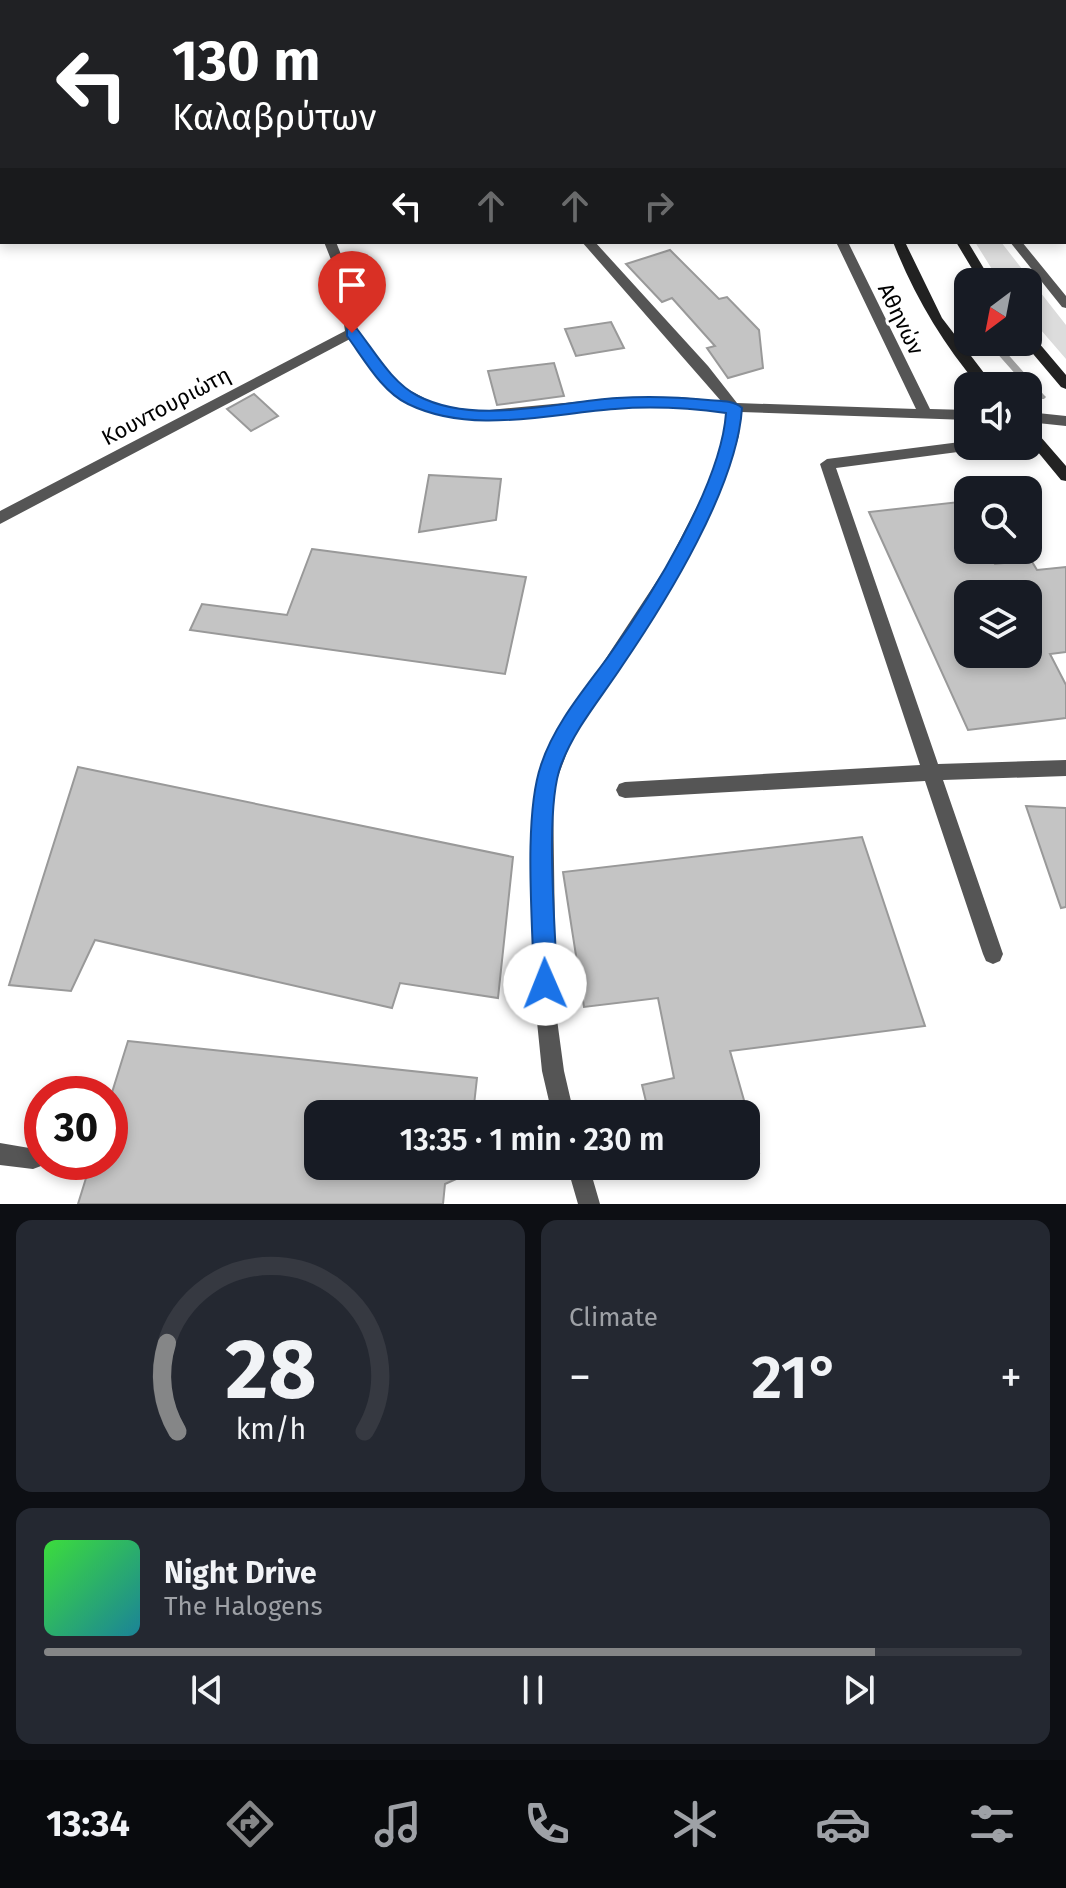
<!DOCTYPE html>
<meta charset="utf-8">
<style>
body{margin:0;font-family:"Fira Sans",sans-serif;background:#242831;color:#f1f3f6;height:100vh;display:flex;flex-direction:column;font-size:30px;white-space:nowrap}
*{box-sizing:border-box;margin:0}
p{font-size:26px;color:#9ea1a6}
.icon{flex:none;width:44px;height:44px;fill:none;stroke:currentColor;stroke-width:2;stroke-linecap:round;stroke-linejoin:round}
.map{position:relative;height:1204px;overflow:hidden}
.side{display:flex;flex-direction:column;gap:16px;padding:16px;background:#0d0f14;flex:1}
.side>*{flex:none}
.top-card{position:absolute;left:0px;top:0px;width:1066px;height:244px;box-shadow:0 4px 12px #0003;background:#202124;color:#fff;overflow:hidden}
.needle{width:52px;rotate:212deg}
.tools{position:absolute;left:954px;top:268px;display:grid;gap:16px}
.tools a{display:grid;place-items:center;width:88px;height:88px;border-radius:16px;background:#171b24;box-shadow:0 4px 12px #0003;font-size:40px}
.speed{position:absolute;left:24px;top:1076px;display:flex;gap:16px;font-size:40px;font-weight:700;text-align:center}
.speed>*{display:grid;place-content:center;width:104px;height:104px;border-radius:50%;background:#171b24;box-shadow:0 4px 12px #0003;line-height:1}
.speed .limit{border:12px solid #d22;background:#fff;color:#111}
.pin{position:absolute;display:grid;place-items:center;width:68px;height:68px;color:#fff;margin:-82px -34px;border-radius:50% 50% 50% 0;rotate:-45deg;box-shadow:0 0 8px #0007}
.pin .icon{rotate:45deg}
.me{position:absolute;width:88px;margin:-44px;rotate:359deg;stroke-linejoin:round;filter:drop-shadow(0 0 6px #0008)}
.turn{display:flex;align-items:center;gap:28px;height:168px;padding:0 40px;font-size:36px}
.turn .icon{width:104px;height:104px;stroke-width:2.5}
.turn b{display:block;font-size:56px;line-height:68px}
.lanes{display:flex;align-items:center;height:76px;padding:0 40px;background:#0003;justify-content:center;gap:40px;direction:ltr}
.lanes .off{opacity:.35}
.big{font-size:60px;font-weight:600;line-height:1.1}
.side .tile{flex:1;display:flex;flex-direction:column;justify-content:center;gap:12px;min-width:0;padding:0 28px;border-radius:16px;background:#242831}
.side .dial{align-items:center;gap:0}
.dial svg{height:208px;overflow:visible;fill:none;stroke:#363941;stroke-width:7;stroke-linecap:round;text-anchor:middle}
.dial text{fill:#f1f3f6;stroke:none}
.song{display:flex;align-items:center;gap:24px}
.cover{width:96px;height:96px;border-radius:12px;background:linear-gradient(135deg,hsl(120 70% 55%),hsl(190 70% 35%))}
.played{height:8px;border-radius:4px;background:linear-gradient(90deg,#858687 85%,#363941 85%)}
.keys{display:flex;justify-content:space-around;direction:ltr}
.heat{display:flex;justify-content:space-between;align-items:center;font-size:44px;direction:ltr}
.side .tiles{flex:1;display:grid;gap:16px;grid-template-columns:1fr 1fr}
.tile:last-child{grid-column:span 2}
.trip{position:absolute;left:304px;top:1100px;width:456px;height:80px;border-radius:16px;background:#171b24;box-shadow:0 4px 12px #0003;font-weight:600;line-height:80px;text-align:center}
.dock{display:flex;height:128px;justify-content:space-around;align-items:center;background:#090b0e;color:#9ea1a6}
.dock .icon{width:56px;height:56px}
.dock .on{color:#858687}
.dock b{font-size:36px;color:#f1f3f6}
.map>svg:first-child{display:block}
</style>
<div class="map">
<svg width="1066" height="1204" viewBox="0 0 1066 1204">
<rect width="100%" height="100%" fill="#fff"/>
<path fill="#dcdcdc" d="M 975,242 L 1001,242 L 1066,325 L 1066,359 L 1028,315 L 1028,282 L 1000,282 Z"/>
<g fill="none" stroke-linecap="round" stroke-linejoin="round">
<path fill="#a3a3a3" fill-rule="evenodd" d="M 728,0 L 734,0 L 735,2 L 729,2 Z
M 987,342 L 997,342 L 1044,395 L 1046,397 L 1044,399 L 1038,399 L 1028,388 L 1028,386 L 1026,386 Z"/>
</g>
<path fill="#c4c4c4" stroke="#999" stroke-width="2" fill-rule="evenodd" d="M 670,250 L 719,299 L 727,297 L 759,330 L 763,368 L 728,378 L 707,348 L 715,346 L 672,298 L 662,302 L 626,264 Z
M 611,322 L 624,348 L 576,356 L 565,329 Z
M 554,363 L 564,396 L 497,405 L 488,371 Z
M 254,394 L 278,416 L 251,431 L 227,409 Z
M 429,475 L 501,479 L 496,520 L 419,532 Z
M 968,501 L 968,550 L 988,550 L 995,564 L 1031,560 L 1037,570 L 1066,567 L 1066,652 L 1050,654 L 1066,685 L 1066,718 L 968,730 L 869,512 ZM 968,594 L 1028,594 L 1028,654 L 968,654 Z
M 312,549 L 526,577 L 505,674 L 190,630 L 202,604 L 287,615 Z
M 78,767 L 513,857 L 498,998 L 400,983 L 392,1008 L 95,940 L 71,991 L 9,985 Z
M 1026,806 L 1066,808 L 1066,907 L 1061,908 Z
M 862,837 L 925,1026 L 730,1051 L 759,1153 L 746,1156 L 746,1114 L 649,1114 L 642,1085 L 674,1078 L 658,998 L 584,1007 L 563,872 Z
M 128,1041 L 477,1078 L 473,1114 L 318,1114 L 318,1166 L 466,1166 L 465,1175 L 445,1184 L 443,1204 L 78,1204 L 91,1162 L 110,1162 L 110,1099 Z"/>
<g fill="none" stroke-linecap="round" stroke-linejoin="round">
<path fill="#555" fill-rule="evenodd" d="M 968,441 L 968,446 L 975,446 L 973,450 L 836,468 L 938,764 L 1066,760 L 1066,776 L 943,780 L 1003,954 L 1000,961 L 993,964 L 986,961 L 983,954 L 925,781 L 625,798 L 619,796 L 616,790 L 619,784 L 625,782 L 920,765 L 820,464 L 827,459 Z
M 0,1143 L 41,1150 L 41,1166 L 33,1169 L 0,1165 Z"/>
<path fill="#555" fill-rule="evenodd" d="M 75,0 L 86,0 L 88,2 L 77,2 Z
M 382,0 L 392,0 L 393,2 L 383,2 Z
M 521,0 L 531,0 L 532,2 L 522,2 Z
M 1064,109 L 1066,109 L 1066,115 L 1064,115 Z
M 324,242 L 336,242 L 348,272 L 358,332 L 400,385 L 437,405 L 479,411 L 617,398 L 680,397 L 721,401 L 582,242 L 595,242 L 708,366 L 737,403 L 916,409 L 836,242 L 848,242 L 930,409 L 968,410 L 968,420 L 741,412 L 739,436 L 725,479 L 678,574 L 572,739 L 553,790 L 556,1012 L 564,1071 L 574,1114 L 552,1114 L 542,1071 L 536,1012 L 535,790 L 558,731 L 666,567 L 711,479 L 725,436 L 727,411 C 690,408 654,406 617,408 C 544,412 456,441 392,392 C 375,380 363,356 350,339 L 0,524 L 0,511 L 345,331 L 336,272 Z
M 1010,242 L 1022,242 L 1066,296 L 1066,308 L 1062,307 Z
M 1028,412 L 1066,416 L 1066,426 L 1028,422 Z
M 567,1166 L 589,1166 L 600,1204 L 578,1204 Z"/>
<path fill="#222" fill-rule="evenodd" d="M 792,0 L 806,0 L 808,2 L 794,2 Z
M 834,0 L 848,0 L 850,2 L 836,2 Z
M 893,242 L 905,242 L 942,318 L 994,386 L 979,386 C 942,343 914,295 893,242 Z
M 956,242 L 968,242 L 992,282 L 980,282 Z
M 1028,335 L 1033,336 L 1066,375 L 1066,389 L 1061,387 L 1023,342 L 1028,342 Z
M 1028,426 L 1033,428 L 1066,466 L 1066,481 L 1061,480 L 1028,440 Z"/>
<path fill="#000" fill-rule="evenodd" d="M 1064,54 L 1066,54 L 1066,62 L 1064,62 Z"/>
</g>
<path fill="#1a73e8" stroke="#114b97" stroke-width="2" d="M 347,329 L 357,329 C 375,352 392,383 418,396 C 477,426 554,402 617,398 C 647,396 678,397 708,400 C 719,401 734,400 742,408 C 737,487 667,600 622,666 C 601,698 575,728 561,765 C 544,810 556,930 557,984 L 554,992 L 545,995 L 537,992 L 534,984 C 533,926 523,817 541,765 C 554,725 583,691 608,657 C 651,597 721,485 726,413 C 689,408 652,406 615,409 C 547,414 472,435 408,404 C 382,392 364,359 347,336 Z"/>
<g text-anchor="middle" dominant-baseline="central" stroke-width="6" stroke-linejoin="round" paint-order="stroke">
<g font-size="22" fill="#000" stroke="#fff">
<text transform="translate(901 319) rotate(64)">Αθηνών</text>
<text transform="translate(166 406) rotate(-28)">Κουντουριώτη</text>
</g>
</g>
</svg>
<div class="tools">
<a><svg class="needle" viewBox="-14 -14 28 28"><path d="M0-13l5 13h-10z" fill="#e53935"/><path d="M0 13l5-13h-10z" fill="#9ea1a6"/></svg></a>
<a><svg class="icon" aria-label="sound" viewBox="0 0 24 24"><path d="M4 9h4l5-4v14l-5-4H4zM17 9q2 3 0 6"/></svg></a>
<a><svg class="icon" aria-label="search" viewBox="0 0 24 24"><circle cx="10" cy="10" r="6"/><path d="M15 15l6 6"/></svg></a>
<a><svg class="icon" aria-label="layers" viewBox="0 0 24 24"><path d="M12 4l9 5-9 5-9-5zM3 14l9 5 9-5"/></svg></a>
</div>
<div class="speed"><div class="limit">30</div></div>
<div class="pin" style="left:352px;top:333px;background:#d93025"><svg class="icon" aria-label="arrive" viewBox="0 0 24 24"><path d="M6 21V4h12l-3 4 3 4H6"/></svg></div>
<svg class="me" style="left:545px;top:984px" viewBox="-20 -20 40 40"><circle r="19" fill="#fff"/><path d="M0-13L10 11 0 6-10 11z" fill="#1a73e8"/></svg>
<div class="trip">13:35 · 1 min · 230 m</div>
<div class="top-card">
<div class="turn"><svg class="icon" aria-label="left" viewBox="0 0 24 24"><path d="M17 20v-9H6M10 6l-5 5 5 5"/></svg><div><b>130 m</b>Καλαβρύτων</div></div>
<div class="lanes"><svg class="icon" aria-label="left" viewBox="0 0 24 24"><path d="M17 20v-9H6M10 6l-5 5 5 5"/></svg><svg class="icon off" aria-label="ahead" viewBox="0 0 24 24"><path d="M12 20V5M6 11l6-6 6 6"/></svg><svg class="icon off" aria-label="ahead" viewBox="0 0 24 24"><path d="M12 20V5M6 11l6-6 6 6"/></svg><svg class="icon off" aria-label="right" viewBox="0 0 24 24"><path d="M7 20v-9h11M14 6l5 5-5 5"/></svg></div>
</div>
</div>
<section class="side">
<div class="tiles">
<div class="tile dial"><svg viewBox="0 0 100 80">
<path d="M14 69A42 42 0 1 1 86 69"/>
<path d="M14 69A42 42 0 0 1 10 35" stroke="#858687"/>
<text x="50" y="56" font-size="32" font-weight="700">28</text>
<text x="50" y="72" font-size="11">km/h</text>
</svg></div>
<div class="tile"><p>Climate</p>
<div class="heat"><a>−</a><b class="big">21°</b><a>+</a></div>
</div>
<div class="tile">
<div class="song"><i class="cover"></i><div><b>Night Drive</b><p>The Halogens</p></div></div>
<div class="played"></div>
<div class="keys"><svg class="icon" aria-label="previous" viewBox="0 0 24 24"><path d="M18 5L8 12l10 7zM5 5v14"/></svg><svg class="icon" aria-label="pause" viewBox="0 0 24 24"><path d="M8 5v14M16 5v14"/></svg><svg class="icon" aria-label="next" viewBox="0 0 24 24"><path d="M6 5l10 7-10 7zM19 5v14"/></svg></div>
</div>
</div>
</section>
<nav class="dock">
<b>13:34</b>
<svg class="icon on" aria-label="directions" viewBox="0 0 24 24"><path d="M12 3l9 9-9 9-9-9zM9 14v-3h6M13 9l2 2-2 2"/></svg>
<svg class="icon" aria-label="music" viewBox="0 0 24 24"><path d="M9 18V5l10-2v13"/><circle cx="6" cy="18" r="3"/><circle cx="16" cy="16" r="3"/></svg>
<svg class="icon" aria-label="phone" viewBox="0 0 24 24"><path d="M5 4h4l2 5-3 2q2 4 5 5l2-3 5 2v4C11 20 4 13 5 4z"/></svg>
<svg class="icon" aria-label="climate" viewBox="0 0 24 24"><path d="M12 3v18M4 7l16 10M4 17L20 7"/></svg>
<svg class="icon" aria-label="car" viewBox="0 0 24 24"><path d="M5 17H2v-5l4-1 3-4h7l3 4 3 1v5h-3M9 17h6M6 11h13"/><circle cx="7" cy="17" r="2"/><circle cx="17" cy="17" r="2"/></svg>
<svg class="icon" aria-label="filters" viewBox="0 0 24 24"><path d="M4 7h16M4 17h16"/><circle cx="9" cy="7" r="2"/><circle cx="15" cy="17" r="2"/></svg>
</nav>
